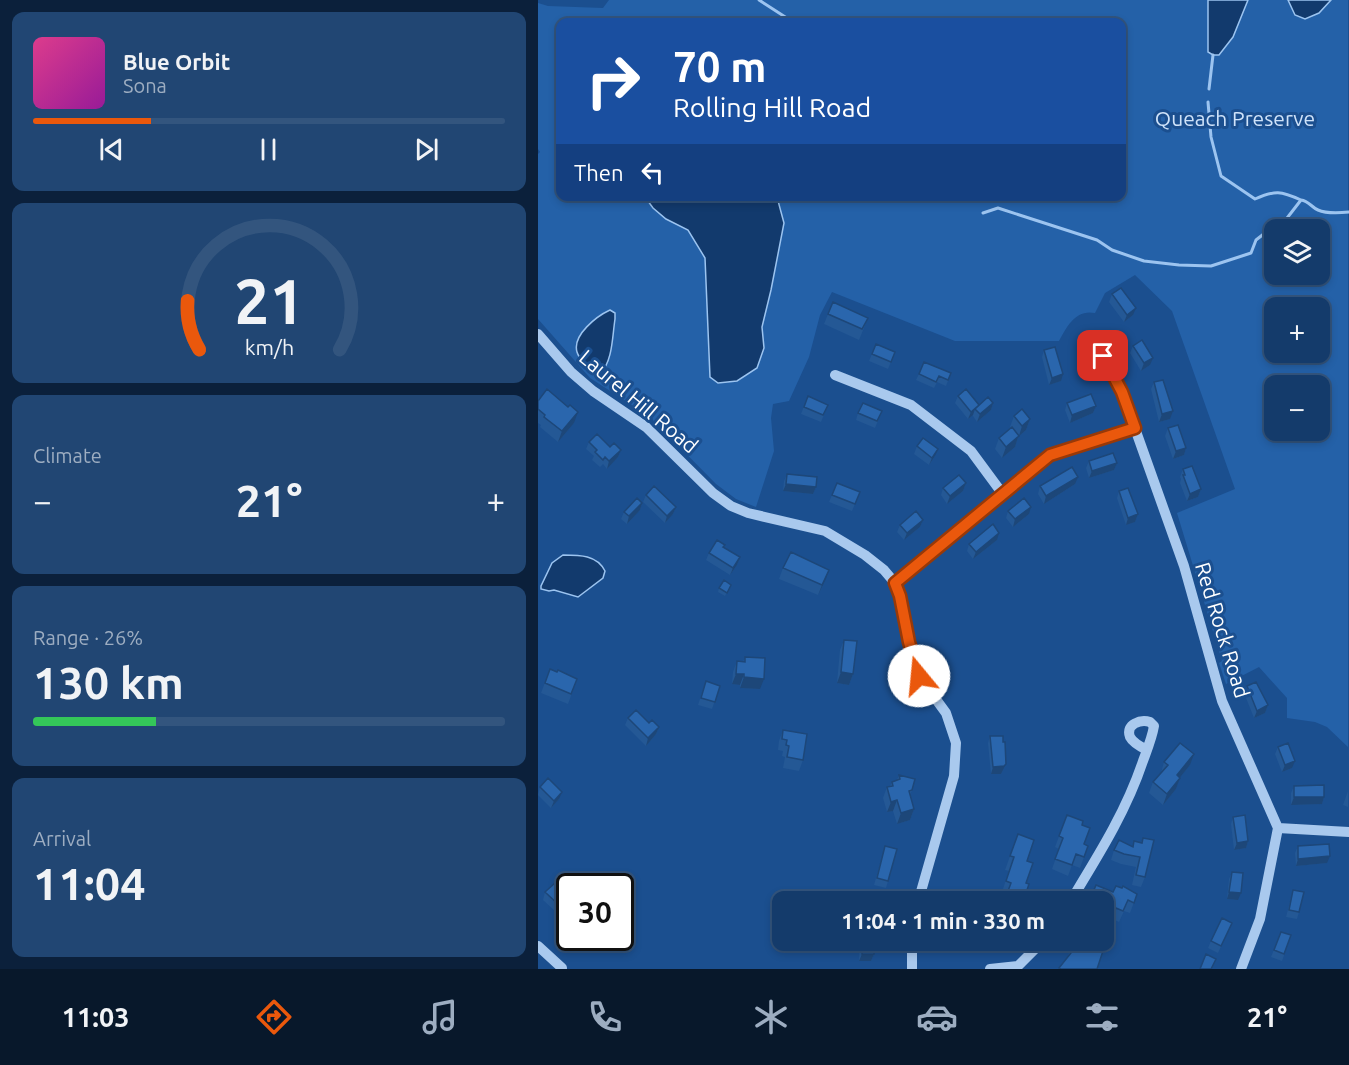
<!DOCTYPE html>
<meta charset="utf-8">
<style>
body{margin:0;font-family:Ubuntu,sans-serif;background:#214673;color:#f1f3f6;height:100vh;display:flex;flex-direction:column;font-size:22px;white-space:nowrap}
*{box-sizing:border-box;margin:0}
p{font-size:20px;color:#9dadc1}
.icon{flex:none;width:33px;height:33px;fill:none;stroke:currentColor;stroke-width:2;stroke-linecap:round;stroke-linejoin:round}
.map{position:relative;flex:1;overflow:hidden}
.drawer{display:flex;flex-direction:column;gap:12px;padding:12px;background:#0b203b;width:538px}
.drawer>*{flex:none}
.hud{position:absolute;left:18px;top:18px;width:570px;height:183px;border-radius:12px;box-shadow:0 3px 9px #0003,0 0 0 2px #33557e;background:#1a4fa0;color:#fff;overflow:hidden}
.fabs{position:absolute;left:726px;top:219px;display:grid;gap:12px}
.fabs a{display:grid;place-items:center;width:66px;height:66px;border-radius:12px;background:#143b6b;box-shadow:0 3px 9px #0003,0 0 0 2px #33557e;font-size:30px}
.speed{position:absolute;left:18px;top:873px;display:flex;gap:12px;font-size:30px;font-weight:700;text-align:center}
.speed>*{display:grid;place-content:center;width:78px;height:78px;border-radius:50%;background:#143b6b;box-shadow:0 3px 9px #0003,0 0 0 2px #33557e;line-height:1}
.speed .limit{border:3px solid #111;border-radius:9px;background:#fff;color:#111}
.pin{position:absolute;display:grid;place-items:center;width:51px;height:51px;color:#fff;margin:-26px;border-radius:12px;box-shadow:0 3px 9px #0006}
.me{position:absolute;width:66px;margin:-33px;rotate:343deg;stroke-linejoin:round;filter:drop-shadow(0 0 4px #0008)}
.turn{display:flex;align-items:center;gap:21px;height:126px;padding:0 18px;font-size:27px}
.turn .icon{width:78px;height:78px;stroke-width:2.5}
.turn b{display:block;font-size:42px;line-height:51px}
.then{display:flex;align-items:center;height:57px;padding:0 18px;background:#0003;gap:12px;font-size:22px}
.big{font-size:45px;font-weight:700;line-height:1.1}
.drawer .card{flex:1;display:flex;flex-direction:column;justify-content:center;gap:9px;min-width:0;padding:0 21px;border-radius:12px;background:#214673}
.drawer .dial{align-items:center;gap:0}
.dial svg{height:156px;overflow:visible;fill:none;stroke:#33557e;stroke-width:7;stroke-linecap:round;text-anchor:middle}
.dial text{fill:#f1f3f6;stroke:none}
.song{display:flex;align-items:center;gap:18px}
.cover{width:72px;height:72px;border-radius:9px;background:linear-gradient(135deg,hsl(330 70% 55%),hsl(300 70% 35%))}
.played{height:6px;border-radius:3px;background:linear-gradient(90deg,#ea580c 25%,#33557e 25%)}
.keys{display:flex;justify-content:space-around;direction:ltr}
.heat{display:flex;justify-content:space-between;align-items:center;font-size:33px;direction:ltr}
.charge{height:9px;border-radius:4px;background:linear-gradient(90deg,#34c759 26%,#33557e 0)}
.trip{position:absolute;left:234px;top:891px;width:342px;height:60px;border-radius:12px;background:#143b6b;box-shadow:0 3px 9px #0003,0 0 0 2px #33557e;font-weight:700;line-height:60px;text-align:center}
.dock{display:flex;height:96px;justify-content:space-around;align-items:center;background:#08182b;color:#9dadc1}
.dock .icon{width:42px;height:42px}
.dock .on{color:#ea580c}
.dock b{font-size:27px;color:#f1f3f6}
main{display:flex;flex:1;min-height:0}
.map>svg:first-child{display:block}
</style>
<main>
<section class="drawer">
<div class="card">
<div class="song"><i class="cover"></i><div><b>Blue Orbit</b><p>Sona</p></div></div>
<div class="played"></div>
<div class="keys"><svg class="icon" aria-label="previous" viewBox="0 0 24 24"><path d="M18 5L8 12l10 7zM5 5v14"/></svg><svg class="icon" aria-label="pause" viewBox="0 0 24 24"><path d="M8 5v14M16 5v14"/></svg><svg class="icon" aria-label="next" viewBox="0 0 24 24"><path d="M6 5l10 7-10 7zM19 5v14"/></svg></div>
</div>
<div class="card dial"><svg viewBox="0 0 100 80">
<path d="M14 69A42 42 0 1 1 86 69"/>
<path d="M14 69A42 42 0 0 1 8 44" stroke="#ea580c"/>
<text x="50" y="56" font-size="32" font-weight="700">21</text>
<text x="50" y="72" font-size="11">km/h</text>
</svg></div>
<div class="card"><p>Climate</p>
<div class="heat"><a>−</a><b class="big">21°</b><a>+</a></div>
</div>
<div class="card"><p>Range · 26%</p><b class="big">130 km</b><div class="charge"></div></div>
<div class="card"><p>Arrival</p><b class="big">11:04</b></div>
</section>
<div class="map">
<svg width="811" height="969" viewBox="0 0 811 969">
<rect width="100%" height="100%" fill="#1b4f8f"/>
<path fill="#2461a8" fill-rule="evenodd" d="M 71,0 L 810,0 L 810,747 L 789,727 L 777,722 L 749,718 L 749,698 L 721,667 L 688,684 L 681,663 L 684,661 L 639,513 L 697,489 L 634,311 L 597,275 L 567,293 L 557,313 C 538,309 529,326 521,341 L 417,341 L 294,292 L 282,315 L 271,357 L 251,401 L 235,404 L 233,418 L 236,451 L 218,507 L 198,499 L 178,484 L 111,416 L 52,378 L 0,319 L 0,154 L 2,152 L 0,149 L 0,3 L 10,6 L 65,8 ZM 22,22 L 584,22 L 584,196 L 22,196 ZM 736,230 L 782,230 L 782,274 L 736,274 ZM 736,308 L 782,308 L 782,352 L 736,352 ZM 736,386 L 782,386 L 782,430 L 736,430 Z"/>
<path fill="#123a6d" stroke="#9cc4f0" stroke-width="1.5" d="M 670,0 L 710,0 L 695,37 L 681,55 L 675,55 L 670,52 Z
M 750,0 L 793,0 L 781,13 L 767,19 L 757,15 Z
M 107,197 L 239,197 L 246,223 L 233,290 L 224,327 L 226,348 L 219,368 L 199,381 L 180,383 L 172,377 L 167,258 L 150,230 L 128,219 L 115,208 Z
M 72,310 L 77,313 L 77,319 C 74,339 75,359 62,375 C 55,371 41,360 39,352 C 34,335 59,316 72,310 Z
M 25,555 C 42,555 59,555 67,571 L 65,578 L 40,597 L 16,590 L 11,591 L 3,589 L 3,586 L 14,563 Z"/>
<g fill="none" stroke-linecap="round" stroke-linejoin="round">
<path stroke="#9cc4f0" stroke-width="3" d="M 221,0 L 255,22
M 671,89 L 675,55
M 670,102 L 673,137 L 683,176 L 717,199 C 737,190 743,191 763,200
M 445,213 L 460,208 L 559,240 L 574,250 L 606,261 L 641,265 L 673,266 L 713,253 L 718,240 L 732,229 L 746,222 L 763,200 C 771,201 773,207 780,210 C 789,214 801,213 811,212"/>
<path stroke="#a9c9ee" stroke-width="10" d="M 0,334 L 33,372 L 55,391 L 108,427 L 175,493 L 193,506 L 210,513 L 287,531 L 327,555 L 346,570 L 357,583 L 362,596 L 371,642 L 381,676 L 408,713 L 418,743 L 416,776 L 380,902
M 552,343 L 565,356 L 584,392 L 646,566 L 684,701 L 740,828 L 722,919 L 703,969
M 297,375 L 373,405 L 433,451 L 464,493
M 357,583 L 512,455 L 597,428
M 740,828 L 811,832
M 532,902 C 560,856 588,812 605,761 C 609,750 614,738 616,726 L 612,722 C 603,719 587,724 592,737 C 595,743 603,747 609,750
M 374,940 L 374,969
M 0,946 L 24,968
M 452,969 L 480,966 L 506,940"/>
</g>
<path fill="#245895" d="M 574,294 L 595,315 L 586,322 L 571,302 Z
M 290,314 L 330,318 L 321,340 L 286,324 Z
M 338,344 L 357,352 L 350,369 L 331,361 Z
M 595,346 L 612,365 L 603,371 L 592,353 Z
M 506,350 L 523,381 L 511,385 L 504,357 Z
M 413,373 L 408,386 L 399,382 L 396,388 L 378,380 L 381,374 Z
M 616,382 L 632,419 L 621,422 L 613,389 Z
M 270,396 L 290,405 L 283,422 L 263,414 Z
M 420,396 L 441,405 L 455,403 L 453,410 L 439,422 L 435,416 L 435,415 L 430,419 L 417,403 Z
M 0,401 L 36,423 L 20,442 L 2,427 L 3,425 L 0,423 Z
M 529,403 L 558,406 L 555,413 L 532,423 L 527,410 Z
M 344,411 L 337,428 L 318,420 L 320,413 Z
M 476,416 L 492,419 L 488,430 L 480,437 L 477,447 L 464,458 L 457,449 L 461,438 L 473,428 L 472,427 Z
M 630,428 L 648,448 L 646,455 L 635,459 L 627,436 Z
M 51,442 L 83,450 L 80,457 L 69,469 L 65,464 L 62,467 L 54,460 L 56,456 L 48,449 Z
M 379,446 L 397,456 L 391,465 L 376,454 Z
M 551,461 L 579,463 L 576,470 L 551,478 L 548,468 Z
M 645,469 L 663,489 L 660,497 L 649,501 L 642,483 L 643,479 L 642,477 Z
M 249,474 L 278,487 L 275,494 L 245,491 L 246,481 Z
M 299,483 L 322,492 L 314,511 L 291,502 Z
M 428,483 L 425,491 L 409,504 L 403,495 L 405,488 Z
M 537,484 L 506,504 L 500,494 L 502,486 Z
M 581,491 L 600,514 L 597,522 L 588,525 L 579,498 Z
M 108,495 L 138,507 L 135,514 L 127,523 L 105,502 Z
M 104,503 L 102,510 L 89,524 L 83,519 L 86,512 Z
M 470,511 L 491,514 L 475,527 L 468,518 Z
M 385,520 L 382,527 L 366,540 L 359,532 L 362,525 Z
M 459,540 L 435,559 L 429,551 L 431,544 Z
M 186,547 L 202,557 L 199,565 L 192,575 L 168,560 L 171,553 Z
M 245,568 L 287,581 L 280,595 L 241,579 Z
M 193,585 L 187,596 L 180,592 L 181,588 Z
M 306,640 L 315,674 L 311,685 L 299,683 L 302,650 Z
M 207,657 L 222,689 L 202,688 L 202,685 L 194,684 L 195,672 L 199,661 L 205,662 Z
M 12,669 L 39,679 L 30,704 L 3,693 Z
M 168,681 L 182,686 L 174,709 L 160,705 Z
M 709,686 L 730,705 L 727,713 L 716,718 L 706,693 Z
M 90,718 L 111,723 L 121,727 L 118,734 L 108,746 L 87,725 Z
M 245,730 L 265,760 L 261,771 L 245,768 L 247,757 L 244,756 L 245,751 L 240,750 L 241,741 Z
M 452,736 L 465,742 L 468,764 L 463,774 L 453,774 L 450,743 Z
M 740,747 L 754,768 L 744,772 L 737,754 Z
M 626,762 L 652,765 L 642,777 L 638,789 L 625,805 L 611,793 L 615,782 L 623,773 Z
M 361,775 L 374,790 L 372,795 L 376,809 L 372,820 L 359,824 L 355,811 L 349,812 L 345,798 L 349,787 L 352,786 L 354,782 L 359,780 Z
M 756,786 L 786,797 L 784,804 L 753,805 L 753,793 Z
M 2,787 L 21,799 L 13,808 L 0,795 Z
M 810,791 L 810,807 L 805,805 Z
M 529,815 L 544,825 L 546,845 L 550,846 L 542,868 L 534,865 L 530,876 L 514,869 L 521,849 L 517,847 Z
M 695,817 L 710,841 L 708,848 L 696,850 L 693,824 Z
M 480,834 L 489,861 L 488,883 L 468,897 L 463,895 L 471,871 L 467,870 Z
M 605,838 L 607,877 L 603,887 L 594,885 L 598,867 L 583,864 L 573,860 L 576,850 L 595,846 L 596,841 L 603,843 Z
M 347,846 L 350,881 L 348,888 L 336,885 Z
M 760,846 L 789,863 L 758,866 L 757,853 Z
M 694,872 L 700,900 L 689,899 L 691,879 Z
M 558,885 L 575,892 L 599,894 L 592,913 L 586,911 L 581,922 L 574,919 L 570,928 L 566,926 L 566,902 L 552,902 Z
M 20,886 L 29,887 L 27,892 L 30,915 L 24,922 L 17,915 L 18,912 L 5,900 L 7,892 Z
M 755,890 L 761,912 L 759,919 L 748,917 Z
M 694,923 L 680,953 L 670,948 L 673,941 Z
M 743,932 L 753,935 L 744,961 L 733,957 Z
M 322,940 L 336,940 L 336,954 L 333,961 L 321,961 Z
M 530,940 L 565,940 L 559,969 L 521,969 L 530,957 L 531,952 L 529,944 Z"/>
<path fill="#1d4779" d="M 598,308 L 595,315 L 586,322 L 589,315 Z
M 615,358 L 612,365 L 603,371 L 606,363 Z
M 525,374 L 523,381 L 511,385 L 514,378 Z
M 455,403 L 453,410 L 439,422 L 442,414 Z
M 441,405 L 437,409 L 435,415 L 430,419 L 433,412 Z
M 558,406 L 555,413 L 532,423 L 534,415 Z
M 635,411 L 632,419 L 621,422 L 624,414 Z
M 40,412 L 36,423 L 20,442 L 24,431 Z
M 492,419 L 488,430 L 480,437 L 477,447 L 464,458 L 468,447 L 481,436 L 484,426 Z
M 648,448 L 646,455 L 635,459 L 638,451 Z
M 400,449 L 397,456 L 391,465 L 394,458 Z
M 83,450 L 80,457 L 69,469 L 71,461 Z
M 579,463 L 576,470 L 551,478 L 554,471 Z
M 540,477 L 537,484 L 506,504 L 508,496 Z
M 428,483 L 425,491 L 409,504 L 412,496 Z
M 248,484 L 278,487 L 275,494 L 245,491 Z
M 663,489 L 660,497 L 649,501 L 652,494 Z
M 104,503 L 102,510 L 89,524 L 91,516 Z
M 138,507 L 135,514 L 127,523 L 129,516 Z
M 493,507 L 491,514 L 475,527 L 477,519 Z
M 600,514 L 597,522 L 588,525 L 590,518 Z
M 385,520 L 382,527 L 366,540 L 369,533 Z
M 461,533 L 459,540 L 435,559 L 438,552 Z
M 202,557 L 199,565 L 192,575 L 195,568 Z
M 291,570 L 287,581 L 280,595 L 284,585 Z
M 303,672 L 315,674 L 311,685 L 299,683 Z
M 198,674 L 206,674 L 202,685 L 194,684 Z
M 206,677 L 226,679 L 222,689 L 202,688 Z
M 730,705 L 727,713 L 716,718 L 719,711 Z
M 121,727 L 118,734 L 108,746 L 110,738 Z
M 656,754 L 652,765 L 635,786 L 639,775 Z
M 757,761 L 754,768 L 744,772 L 747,765 Z
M 468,764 L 463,774 L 453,774 L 455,767 Z
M 642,778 L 638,789 L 625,805 L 629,794 Z
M 24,792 L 21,799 L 13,808 L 16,801 Z
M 756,797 L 786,797 L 784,804 L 753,805 Z
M 359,800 L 355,811 L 349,812 L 353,802 Z
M 376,809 L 372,820 L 359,824 L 363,813 Z
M 710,841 L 708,848 L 696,850 L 699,843 Z
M 792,856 L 789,863 L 758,866 L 760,859 Z
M 691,892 L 703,893 L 700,900 L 689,899 Z
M 32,909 L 30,915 L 24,922 L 26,915 Z
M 324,954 L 336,954 L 333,961 L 321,961 Z"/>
<path fill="#2a66ad" stroke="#1d4779" stroke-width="1.5" d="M 583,288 L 598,308 L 589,315 L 574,294 Z
M 295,302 L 330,318 L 324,329 L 290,314 Z
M 604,340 L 615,358 L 606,363 L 595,346 Z
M 338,344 L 357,352 L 353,362 L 334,354 Z
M 517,347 L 525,374 L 514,378 L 506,350 Z
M 386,362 L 413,373 L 410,380 L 401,376 L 398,382 L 381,374 Z
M 625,380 L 635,411 L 624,414 L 616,382 Z
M 9,389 L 30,407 L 32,405 L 40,412 L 24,431 L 6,417 L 7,415 L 0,409 L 0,401 Z
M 428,389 L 441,405 L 433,412 L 420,396 Z
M 553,394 L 558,406 L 534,415 L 529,403 Z
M 270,396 L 290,405 L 285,415 L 266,407 Z
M 450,397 L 455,403 L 442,414 L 437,409 Z
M 325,403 L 344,411 L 339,421 L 320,413 Z
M 484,409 L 492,419 L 484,426 L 476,416 Z
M 640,425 L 648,448 L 638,451 L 630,428 Z
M 474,427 L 481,436 L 468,447 L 461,438 Z
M 59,434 L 72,447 L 76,443 L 83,450 L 71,461 L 67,457 L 65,460 L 57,452 L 59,450 L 51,442 Z
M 385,438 L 400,449 L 394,458 L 379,446 Z
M 575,453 L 579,463 L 554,471 L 551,461 Z
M 654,466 L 663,489 L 652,494 L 645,475 L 647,475 L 645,469 Z
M 534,467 L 540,477 L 508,496 L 502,486 Z
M 249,474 L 279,477 L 278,487 L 248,484 Z
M 421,475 L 428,483 L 412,496 L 405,488 Z
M 299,483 L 322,492 L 317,504 L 294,495 Z
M 116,486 L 138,507 L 129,516 L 108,495 Z
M 590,488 L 600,514 L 590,518 L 581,491 Z
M 99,498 L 104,503 L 91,516 L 86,512 Z
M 486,498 L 493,507 L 477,519 L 470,511 Z
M 378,511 L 385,520 L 369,533 L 362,525 Z
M 455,524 L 461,533 L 438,552 L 431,544 Z
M 179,540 L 187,545 L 185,547 L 202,557 L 195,568 L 171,553 Z
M 253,552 L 291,570 L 284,585 L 245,568 Z
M 186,580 L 193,585 L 189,593 L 181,588 Z
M 306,640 L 319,641 L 315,674 L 303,672 Z
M 207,657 L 227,658 L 226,679 L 206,677 L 206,674 L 198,674 L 199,661 L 207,662 Z
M 12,669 L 19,672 L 20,670 L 39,679 L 33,694 L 7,683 Z
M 168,681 L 182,686 L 177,702 L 163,698 Z
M 718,682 L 730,705 L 719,711 L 709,686 Z
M 98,710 L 111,723 L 114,720 L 121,727 L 110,738 L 90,718 Z
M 245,730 L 269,734 L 265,760 L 249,757 L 251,746 L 248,745 L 249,740 L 244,739 Z
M 452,736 L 465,736 L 465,742 L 467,742 L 468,764 L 466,766 L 455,767 Z
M 642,743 L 656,754 L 639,775 L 642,778 L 629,794 L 615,782 L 630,765 L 626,762 Z
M 750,743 L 757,761 L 747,765 L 740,747 Z
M 361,775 L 377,779 L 374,790 L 371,791 L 376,809 L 363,813 L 359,800 L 353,802 L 349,787 L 355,786 L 354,782 L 362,779 Z
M 10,778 L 24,792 L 16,801 L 2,787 Z
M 786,785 L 786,797 L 756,797 L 756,786 Z
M 529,815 L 545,821 L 544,825 L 552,828 L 546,844 L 550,846 L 546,857 L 538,854 L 534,865 L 517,859 L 525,838 L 521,836 Z
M 707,815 L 710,841 L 699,843 L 695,817 Z
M 480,834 L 496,840 L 489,861 L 495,863 L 488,883 L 491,884 L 485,902 L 466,902 L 473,883 L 468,881 L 476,857 L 472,856 Z
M 605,838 L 616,840 L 607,877 L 598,875 L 602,857 L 586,854 L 576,850 L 581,840 L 595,847 L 596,841 L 604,843 Z
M 791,844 L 792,856 L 760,859 L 760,846 Z
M 347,846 L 359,849 L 350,881 L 339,878 Z
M 694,872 L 705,873 L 703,893 L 691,892 Z
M 24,882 L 29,887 L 26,891 L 31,896 L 26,902 L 32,907 L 32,909 L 26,915 L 20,908 L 22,906 L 7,892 L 17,883 L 20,886 Z
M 558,885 L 575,892 L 578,886 L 584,888 L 585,886 L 599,894 L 596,903 L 590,900 L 585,911 L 578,908 L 573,918 L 566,914 L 567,909 L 566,909 L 566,902 L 561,902 L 562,899 L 554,895 Z
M 755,890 L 766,892 L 761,912 L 751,910 Z
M 684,918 L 694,923 L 683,946 L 673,941 Z
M 743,932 L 753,935 L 746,954 L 736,950 Z
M 324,940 L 336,940 L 336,954 L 324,954 Z
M 535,940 L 565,940 L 566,948 L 559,969 L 523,969 L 521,968 L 533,953 Z
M 668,954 L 678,959 L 673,969 L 662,969 Z"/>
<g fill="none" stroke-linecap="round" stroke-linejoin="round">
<defs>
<path id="route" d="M 381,676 L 371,642 L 362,596 L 357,583 L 512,455 L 597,428 L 584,392 L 565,356"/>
</defs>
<use href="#route" stroke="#983908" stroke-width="15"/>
<use href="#route" stroke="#ea580c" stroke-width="10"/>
</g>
<g text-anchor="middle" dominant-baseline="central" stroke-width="6" stroke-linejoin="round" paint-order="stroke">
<g font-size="21" fill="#cfe3fa" stroke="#1b4f8f">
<text x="697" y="118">Queach Preserve</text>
</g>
<g font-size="21" fill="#fff" stroke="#1b4f8f">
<text transform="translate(101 401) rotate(40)">Laurel Hill Road</text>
<text transform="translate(685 630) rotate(73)">Red Rock Road</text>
</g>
</g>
</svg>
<div class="fabs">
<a><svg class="icon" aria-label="layers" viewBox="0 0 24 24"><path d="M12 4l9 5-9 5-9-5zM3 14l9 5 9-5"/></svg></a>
<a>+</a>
<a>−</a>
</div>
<div class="speed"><div class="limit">30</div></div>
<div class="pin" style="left:565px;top:356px;background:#d93025"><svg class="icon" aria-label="arrive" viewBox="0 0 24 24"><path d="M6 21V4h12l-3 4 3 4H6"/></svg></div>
<svg class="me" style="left:381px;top:676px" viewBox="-20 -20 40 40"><circle r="19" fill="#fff"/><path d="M0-13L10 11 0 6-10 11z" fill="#ea580c"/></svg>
<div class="trip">11:04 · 1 min · 330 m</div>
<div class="hud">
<div class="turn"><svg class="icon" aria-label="right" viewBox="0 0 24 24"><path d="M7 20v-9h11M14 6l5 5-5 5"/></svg><div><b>70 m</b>Rolling Hill Road</div></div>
<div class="then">Then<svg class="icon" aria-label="left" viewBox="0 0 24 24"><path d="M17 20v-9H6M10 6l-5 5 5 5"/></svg></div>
</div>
</div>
</main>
<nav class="dock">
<b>11:03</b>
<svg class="icon on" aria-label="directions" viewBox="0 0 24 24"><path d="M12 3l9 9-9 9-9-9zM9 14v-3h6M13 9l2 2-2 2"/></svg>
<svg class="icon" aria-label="music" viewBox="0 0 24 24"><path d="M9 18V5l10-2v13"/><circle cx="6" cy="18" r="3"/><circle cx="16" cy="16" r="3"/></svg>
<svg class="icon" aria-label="phone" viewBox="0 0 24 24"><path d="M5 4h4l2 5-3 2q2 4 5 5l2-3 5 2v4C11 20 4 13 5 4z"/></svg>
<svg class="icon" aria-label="climate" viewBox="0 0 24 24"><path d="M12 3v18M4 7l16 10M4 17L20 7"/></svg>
<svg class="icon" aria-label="car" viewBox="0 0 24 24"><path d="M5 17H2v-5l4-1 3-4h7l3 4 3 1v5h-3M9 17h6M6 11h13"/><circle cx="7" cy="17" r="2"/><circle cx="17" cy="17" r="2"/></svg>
<svg class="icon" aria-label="filters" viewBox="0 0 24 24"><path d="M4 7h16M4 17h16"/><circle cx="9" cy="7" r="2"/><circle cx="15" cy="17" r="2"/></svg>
<b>21°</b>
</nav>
